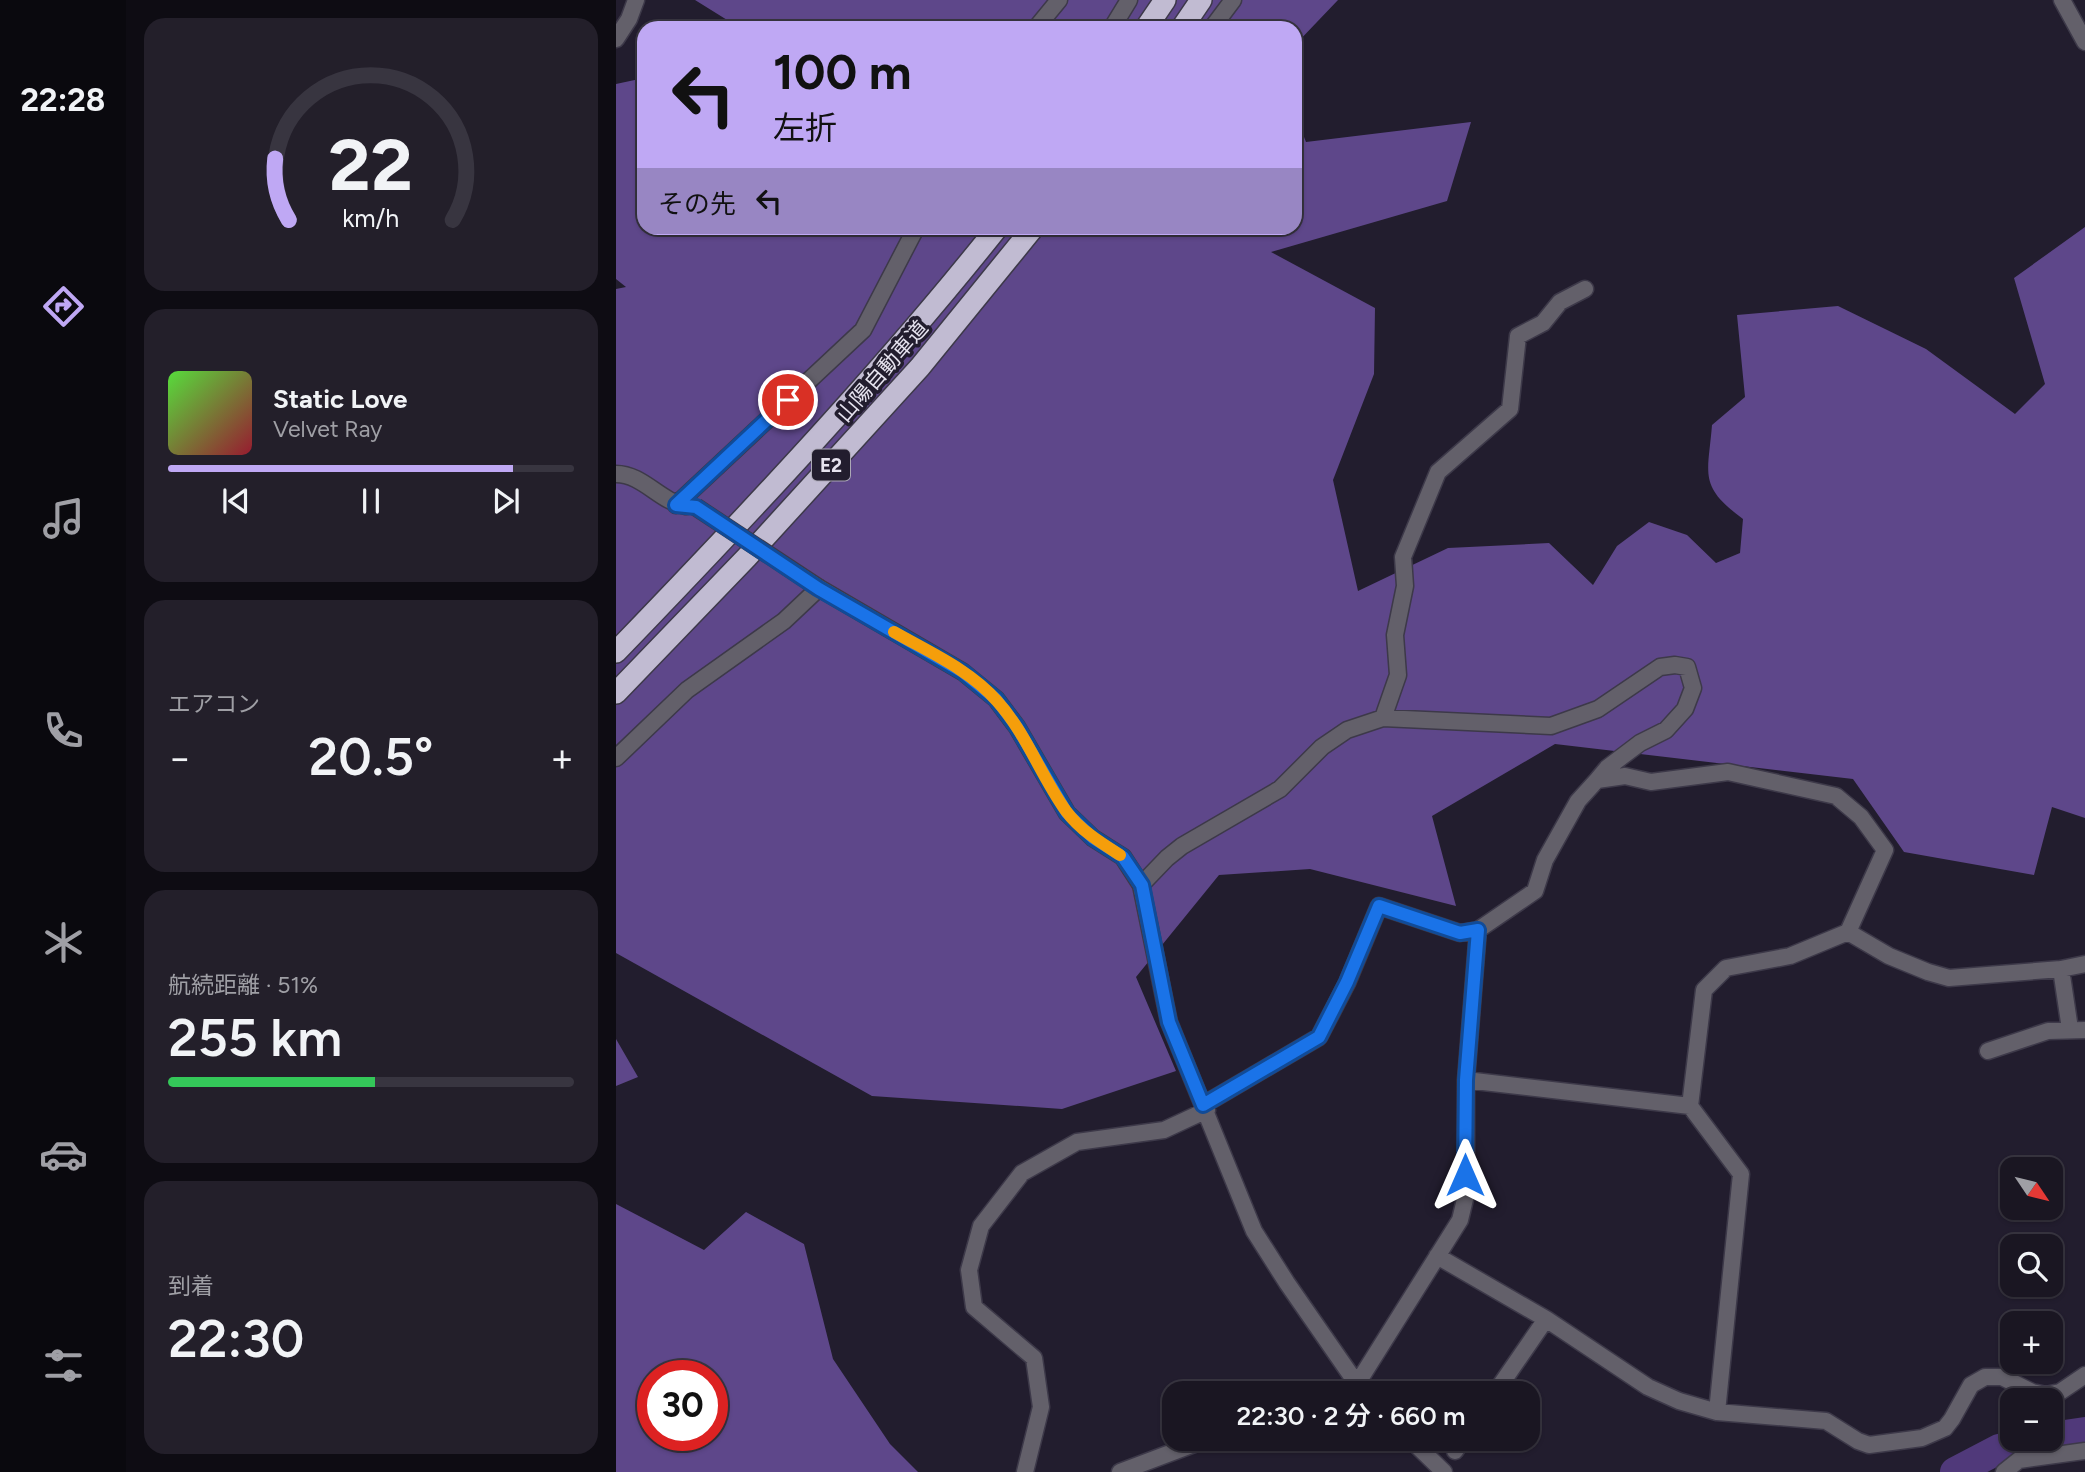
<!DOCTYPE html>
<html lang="ja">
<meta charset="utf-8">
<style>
body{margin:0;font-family:Figtree,"Noto Sans JP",sans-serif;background:#231f2a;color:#f1f3f6;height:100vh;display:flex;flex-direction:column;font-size:26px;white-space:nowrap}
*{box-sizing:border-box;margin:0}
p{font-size:23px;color:#9f9fa5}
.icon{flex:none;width:38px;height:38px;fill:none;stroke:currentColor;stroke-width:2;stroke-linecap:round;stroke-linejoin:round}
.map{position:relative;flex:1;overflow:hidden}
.drawer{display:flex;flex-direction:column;gap:18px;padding:18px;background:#0e0c13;width:490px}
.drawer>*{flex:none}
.top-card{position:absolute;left:21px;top:21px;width:665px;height:214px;border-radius:21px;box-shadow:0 2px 5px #0004,0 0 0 2px #383540;background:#bfa8f4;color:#111;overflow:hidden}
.needle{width:46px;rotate:125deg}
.tools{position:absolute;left:1384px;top:1157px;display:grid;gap:14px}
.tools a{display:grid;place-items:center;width:63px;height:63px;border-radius:14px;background:#1a1622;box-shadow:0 2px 5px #0004,0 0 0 2px #383540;font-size:35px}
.speed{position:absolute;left:21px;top:1360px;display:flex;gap:14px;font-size:35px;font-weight:700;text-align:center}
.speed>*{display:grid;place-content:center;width:91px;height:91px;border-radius:50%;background:#1a1622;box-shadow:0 2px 5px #0004,0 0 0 2px #383540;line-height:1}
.speed .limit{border:10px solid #d22;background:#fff;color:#111}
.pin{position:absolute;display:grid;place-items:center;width:60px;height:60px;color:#fff;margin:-30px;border:4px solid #fff;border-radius:50%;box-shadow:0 2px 7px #0007}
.me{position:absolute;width:77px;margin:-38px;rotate:0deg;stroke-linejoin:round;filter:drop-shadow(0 0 5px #0008)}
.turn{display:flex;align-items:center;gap:24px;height:147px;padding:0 21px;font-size:32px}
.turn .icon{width:91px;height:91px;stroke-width:2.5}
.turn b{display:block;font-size:49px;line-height:60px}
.then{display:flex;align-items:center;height:66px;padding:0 21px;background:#0003;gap:14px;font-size:26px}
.big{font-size:52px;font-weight:600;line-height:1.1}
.drawer .tile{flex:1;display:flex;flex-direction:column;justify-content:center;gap:10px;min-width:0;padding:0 24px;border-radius:21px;background:#231f2a}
.drawer .dial{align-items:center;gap:0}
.dial svg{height:182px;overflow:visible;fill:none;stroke:#383540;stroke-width:7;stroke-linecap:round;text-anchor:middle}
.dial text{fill:#f1f3f6;stroke:none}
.song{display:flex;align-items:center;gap:21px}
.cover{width:84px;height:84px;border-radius:10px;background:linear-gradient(135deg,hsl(110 70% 55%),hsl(350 70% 35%))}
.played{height:7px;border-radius:4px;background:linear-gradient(90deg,#bfa8f4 85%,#383540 85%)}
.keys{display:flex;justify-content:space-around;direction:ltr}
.heat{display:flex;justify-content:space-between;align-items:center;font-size:38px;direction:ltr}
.charge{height:10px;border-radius:5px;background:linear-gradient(90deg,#34c759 51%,#383540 0)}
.trip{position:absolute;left:546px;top:1381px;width:378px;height:70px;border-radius:21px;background:#1a1622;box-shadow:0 2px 5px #0004,0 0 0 2px #383540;font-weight:600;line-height:70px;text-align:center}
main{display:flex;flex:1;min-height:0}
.menu{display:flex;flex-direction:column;width:126px;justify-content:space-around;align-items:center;background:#0a090e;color:#9f9fa5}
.menu .icon{width:49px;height:49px}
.menu .current{color:#bfa8f4}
.menu b{font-size:32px;color:#f1f3f6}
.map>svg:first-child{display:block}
</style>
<main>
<nav class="menu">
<b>22:28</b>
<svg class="icon current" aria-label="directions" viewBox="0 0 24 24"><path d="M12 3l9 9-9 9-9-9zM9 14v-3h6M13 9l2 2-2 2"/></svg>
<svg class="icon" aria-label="music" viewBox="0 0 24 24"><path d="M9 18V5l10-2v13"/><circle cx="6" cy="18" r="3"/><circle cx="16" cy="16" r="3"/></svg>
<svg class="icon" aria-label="phone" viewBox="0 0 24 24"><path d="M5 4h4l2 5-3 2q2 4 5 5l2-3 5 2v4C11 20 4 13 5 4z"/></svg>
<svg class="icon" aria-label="climate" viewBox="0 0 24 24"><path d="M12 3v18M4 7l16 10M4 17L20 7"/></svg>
<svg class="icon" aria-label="car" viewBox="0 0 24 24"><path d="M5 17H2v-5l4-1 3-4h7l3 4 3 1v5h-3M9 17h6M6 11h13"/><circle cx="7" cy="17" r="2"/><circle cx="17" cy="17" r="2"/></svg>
<svg class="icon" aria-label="filters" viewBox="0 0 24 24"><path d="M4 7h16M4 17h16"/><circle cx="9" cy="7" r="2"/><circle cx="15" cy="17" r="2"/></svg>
</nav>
<section class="drawer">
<div class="tile dial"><svg viewBox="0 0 100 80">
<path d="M14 69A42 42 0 1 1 86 69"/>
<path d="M14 69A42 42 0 0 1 8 42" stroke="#bfa8f4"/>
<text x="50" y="56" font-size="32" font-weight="700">22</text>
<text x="50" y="72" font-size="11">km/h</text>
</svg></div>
<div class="tile">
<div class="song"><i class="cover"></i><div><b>Static Love</b><p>Velvet Ray</p></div></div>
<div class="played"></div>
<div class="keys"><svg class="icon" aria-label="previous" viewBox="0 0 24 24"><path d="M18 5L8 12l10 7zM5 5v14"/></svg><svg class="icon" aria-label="pause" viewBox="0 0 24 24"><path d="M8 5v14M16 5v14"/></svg><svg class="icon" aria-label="next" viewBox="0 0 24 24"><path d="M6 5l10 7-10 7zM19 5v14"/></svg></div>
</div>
<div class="tile"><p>エアコン</p>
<div class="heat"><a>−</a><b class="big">20.5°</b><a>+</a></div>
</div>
<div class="tile"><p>航続距離 · 51%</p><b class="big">255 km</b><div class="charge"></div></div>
<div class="tile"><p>到着</p><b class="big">22:30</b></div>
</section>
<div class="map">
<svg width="1469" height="1472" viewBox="0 0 1469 1472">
<rect width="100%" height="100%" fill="#221d2e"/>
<path fill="#5e478a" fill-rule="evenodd" d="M 79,0 L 722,0 L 679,45 L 679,28 L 124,28 Z
M 28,78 L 28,228 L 679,228 L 679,114 L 690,142 L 855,122 L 831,201 L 655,252 L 759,308 L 758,374 L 717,480 L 742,591 L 832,548 L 933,543 L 977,585 L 1001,546 L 1033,522 L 1071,535 L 1100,563 L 1124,553 L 1127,519 C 1082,486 1092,475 1096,425 L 1129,397 L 1121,315 L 1222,306 L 1310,349 L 1399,414 L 1429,384 L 1398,278 L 1469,227 L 1469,818 L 1436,807 L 1418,875 L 1288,852 L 1237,779 L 939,744 L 816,816 L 840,906 L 694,869 L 603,875 L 520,977 L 560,1071 L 446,1109 L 256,1096 L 0,953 L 0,289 L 10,287 L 0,279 L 0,84 Z
M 0,1039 L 22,1077 L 0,1086 Z
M 0,1204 L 88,1250 L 130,1212 L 188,1244 L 217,1359 L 274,1444 L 302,1472 L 0,1472 ZM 37,1376 L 96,1376 L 96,1435 L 37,1435 Z"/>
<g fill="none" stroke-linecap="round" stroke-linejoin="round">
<path stroke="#50397a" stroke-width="30" d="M 1435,1437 L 1469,1432
M 1339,1472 L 1383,1449 L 1426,1438"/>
<defs>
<path id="minor" d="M 1446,0 L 1469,42
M 420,28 L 443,0
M 496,28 L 513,0
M 596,28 L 617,0
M 0,39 L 13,19 L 20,0
M 0,474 C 27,474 44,502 70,506
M 60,505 L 247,330 L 300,228
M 767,718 L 782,675 L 779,635 L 789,586 L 787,557 L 822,472 L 894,409 L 902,336 L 927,323 L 944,302 L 969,289
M 0,758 L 71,690 L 168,621 L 203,588 L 347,672 L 380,699 L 401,727 L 451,813 L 477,838 L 507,857 L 525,885 L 553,1022 L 638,1231 L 671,1283 L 741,1384 L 844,1220 L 850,1195 L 850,1080 L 862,930
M 525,885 L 551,858 L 566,846 L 664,789 L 706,747 L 731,730 L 767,718 L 935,726 L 982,709 L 1044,667 L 1059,665 L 1071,667 L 1077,688 L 1069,709 L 1050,730 L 1024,743 L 991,768 L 981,780 L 1009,776 L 1035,782 L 1112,772 L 1220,796 L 1245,817 L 1269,850 L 1232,932 L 1174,956 L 1110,968 L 1088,990 L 1074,1106 L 1125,1174 L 1101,1412
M 1232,932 L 1273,956 L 1312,972 L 1333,978 L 1445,969 L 1469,964
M 1445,969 L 1454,1029
M 1372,1051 L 1432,1031 L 1469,1030
M 850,1080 L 1074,1106
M 587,1105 L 703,1037 L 731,983 L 763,906 L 844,933 L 862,930 L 919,891 L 929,860 L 962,801 L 981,780
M 821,1256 L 930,1319 L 1032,1387 L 1063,1401 L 1101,1412 L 1210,1421 L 1242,1441 L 1253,1445 L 1306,1438 L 1329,1428 L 1336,1419 L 1355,1385 L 1369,1377 L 1386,1377 L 1416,1392 L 1430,1395 L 1444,1392 L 1469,1375
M 717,1393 L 741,1384 L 750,1393
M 879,1393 L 930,1319
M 793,1438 L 828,1472
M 839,1451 L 848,1438
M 409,1472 L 425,1407 L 418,1358 L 358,1307 L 353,1270 L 365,1226 L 406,1173 L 461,1142 L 548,1130 L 591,1110
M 504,1472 L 594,1438
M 1388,1472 L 1403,1460 L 1469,1451"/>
<path id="highway" d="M 530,28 L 549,0
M 566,28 L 585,0
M 0,652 C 132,515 263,376 381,228
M 0,693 L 131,557 L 304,367 L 417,228"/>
</defs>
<use href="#minor" stroke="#3d3949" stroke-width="19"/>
<use href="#highway" stroke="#3d3949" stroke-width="24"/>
<use href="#minor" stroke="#63606a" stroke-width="16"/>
<use href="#highway" stroke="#c1bbd2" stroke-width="21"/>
<defs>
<path id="minor-bridge" d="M 80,507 L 203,588"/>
</defs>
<use href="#minor-bridge" stroke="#3d3949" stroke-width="19" stroke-linecap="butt"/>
<use href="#minor-bridge" stroke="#63606a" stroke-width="16"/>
</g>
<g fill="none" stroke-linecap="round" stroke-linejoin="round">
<defs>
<path id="route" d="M 172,400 L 60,505 L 80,507 L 203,589 L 347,672 L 380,699 L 401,727 L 451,813 L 477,838 L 507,857 L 526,885 L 553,1022 L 587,1105 L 703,1037 L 731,982 L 763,906 L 844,933 L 862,930 L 850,1080 L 849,1175"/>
</defs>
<use href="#route" stroke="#114b97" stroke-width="18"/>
<use href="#route" stroke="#1a73e8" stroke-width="12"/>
<path stroke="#f59e0b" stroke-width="12" d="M 278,632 C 313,652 354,670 381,701 C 410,733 425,776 450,811 C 464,830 485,843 504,855"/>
</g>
<g text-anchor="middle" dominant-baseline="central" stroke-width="7" stroke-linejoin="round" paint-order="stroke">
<rect fill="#221d2e" stroke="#aba8b5" stroke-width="2" x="196" y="449.5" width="38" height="31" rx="5"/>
<g font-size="19" font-weight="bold" fill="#e6e3ef">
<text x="215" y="465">E2</text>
</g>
<g font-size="21" fill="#e6e3ef" stroke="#221d2e">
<text transform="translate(266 371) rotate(-49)">山陽自動車道</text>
</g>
</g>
</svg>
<div class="tools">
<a><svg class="needle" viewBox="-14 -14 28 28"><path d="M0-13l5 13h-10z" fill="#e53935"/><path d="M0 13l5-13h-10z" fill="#9f9fa5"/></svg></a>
<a><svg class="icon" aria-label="search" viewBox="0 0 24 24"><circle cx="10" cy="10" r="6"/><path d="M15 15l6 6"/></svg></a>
<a>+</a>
<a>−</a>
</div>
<div class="speed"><div class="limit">30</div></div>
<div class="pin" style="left:172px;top:400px;background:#d93025"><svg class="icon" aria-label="arrive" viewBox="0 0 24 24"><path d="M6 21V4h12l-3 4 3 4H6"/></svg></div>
<svg class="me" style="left:849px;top:1175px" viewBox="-20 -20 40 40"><path d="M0-17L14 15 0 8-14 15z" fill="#1a73e8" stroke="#fff" stroke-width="4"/></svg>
<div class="trip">22:30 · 2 分 · 660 m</div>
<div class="top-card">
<div class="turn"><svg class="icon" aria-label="left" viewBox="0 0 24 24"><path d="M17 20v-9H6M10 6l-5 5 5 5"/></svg><div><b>100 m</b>左折</div></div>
<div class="then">その先<svg class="icon" aria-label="left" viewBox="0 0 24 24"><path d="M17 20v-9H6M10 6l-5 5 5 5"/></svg></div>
</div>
</div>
</main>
